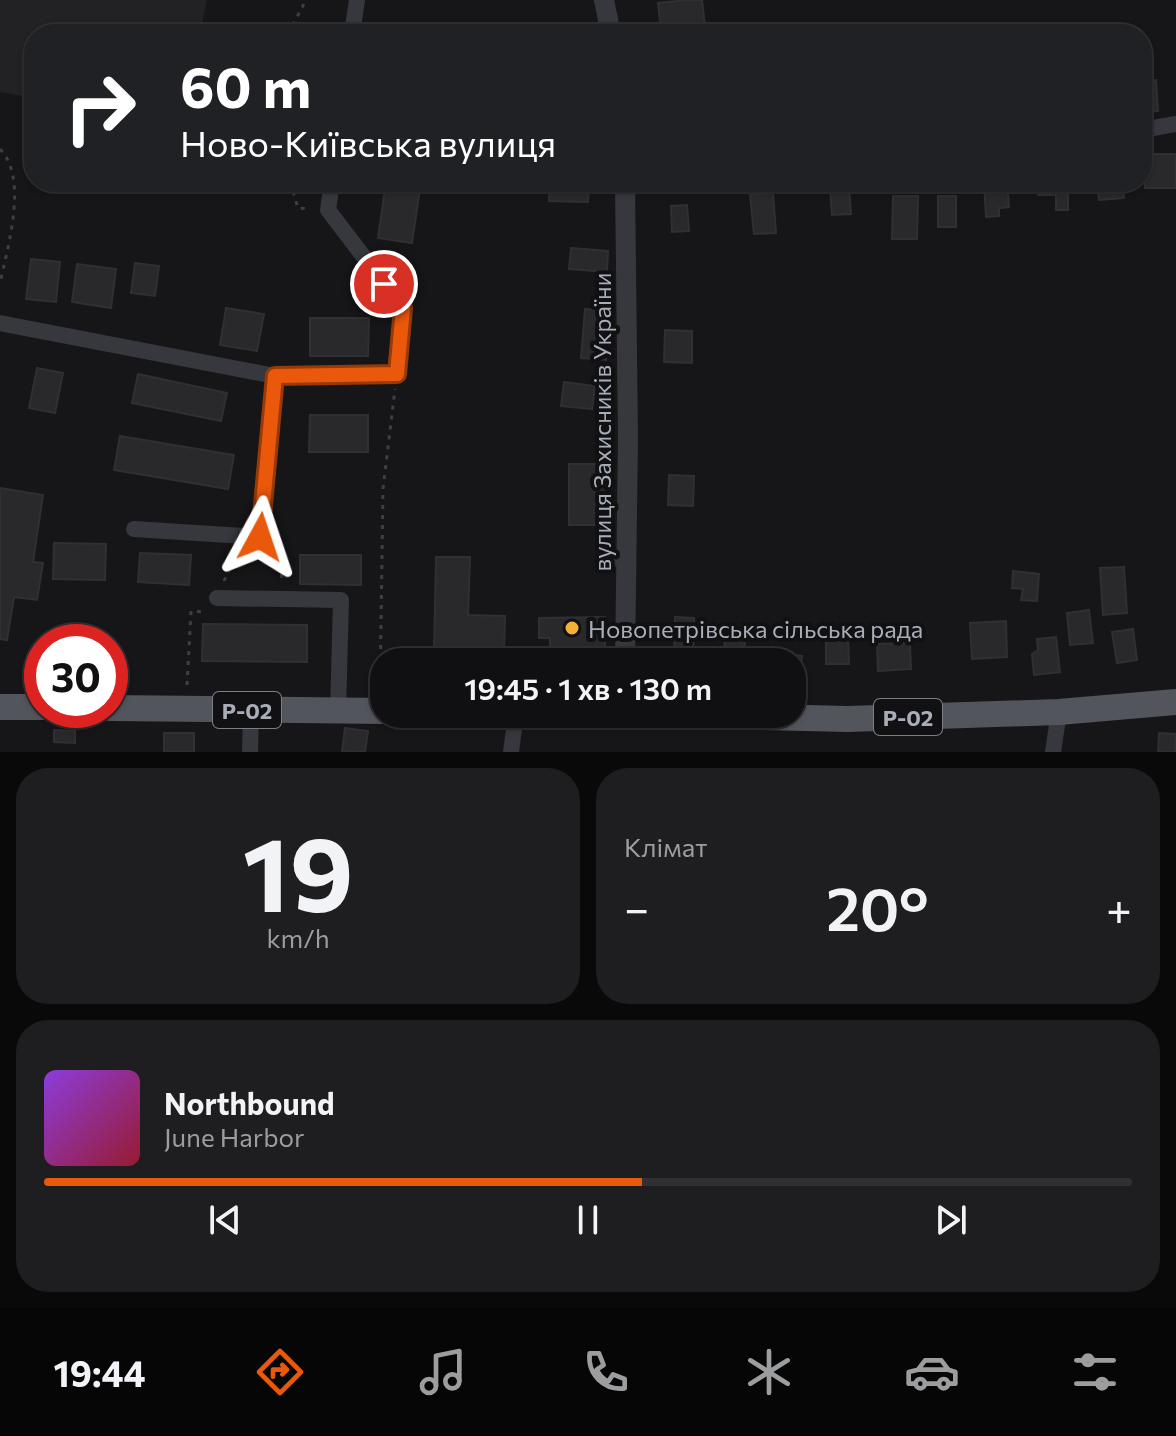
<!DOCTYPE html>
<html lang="uk">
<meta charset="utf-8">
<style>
body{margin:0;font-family:Commissioner,sans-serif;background:#1e1e20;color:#f1f3f6;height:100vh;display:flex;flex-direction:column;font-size:30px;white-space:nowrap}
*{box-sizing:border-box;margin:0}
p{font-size:26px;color:#9c9d9f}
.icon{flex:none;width:44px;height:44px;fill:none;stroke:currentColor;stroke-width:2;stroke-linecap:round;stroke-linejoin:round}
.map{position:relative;height:752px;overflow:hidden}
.sheet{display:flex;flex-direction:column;gap:16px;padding:16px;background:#09090a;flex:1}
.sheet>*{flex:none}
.banner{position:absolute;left:24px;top:24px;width:1128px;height:168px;border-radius:32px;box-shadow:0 2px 6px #0004,0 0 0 2px #303032;background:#202124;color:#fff;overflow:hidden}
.speed{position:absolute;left:24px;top:624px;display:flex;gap:16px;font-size:40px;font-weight:700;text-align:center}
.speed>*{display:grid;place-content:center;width:104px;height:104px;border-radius:50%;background:#101012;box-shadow:0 2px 6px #0004,0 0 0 2px #303032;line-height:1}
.speed .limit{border:12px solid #d22;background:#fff;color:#111}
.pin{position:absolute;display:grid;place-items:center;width:68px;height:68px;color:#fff;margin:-34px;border:4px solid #fff;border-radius:50%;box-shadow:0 2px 8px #0007}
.me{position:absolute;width:88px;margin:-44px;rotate:5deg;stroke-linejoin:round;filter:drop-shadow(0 0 6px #0008)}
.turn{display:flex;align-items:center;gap:28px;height:168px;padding:0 24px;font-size:36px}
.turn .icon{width:104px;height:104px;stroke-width:2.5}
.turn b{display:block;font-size:56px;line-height:68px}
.big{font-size:60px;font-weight:600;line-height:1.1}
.sheet .tile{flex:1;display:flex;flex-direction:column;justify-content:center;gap:12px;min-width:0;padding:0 28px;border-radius:32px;background:#1e1e20}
.sheet .dial{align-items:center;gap:0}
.dial b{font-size:104px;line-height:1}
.song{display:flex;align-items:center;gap:24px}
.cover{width:96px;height:96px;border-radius:12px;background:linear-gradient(135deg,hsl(270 70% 55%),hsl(350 70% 35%))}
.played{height:8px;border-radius:4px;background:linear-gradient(90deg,#ea580c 55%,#303032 55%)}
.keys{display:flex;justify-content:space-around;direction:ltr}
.heat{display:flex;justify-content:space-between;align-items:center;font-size:44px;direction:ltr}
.sheet .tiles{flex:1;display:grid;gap:16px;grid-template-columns:1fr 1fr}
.tile:last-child{grid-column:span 2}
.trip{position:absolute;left:370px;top:648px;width:436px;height:80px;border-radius:32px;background:#101012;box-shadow:0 2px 6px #0004,0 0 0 2px #303032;font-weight:600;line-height:80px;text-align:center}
.tabs{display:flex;height:128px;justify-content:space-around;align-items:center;background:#060607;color:#9c9d9f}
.tabs .icon{width:56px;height:56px}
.tabs .selected{color:#ea580c}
.tabs b{font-size:36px;color:#f1f3f6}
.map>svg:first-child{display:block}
</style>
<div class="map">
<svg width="1176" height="752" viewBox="0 0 1176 752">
<rect width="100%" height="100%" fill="#161618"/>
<path fill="#222225" d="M 0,0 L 207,0 L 200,34 L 34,34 L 34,98 L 0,92 Z"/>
<path fill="#29292c" stroke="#303034" stroke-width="2" d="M 687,0 L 702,0 L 706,34 L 680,34 L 679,29 L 661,31 L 658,3 Z
M 1156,80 L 1158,111 L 1142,112 L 1142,81 Z
M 1145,154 L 1176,154 L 1176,188 L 1145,188 Z
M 386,182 L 421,182 L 412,243 L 378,238 Z
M 550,182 L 603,182 L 602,185 L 589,184 L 588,202 L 549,201 Z
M 984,182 L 1007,182 L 1009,207 L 999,208 L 999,216 L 986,217 Z
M 1038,182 L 1068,182 L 1068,210 L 1056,210 L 1056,195 L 1038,195 Z
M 1097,182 L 1122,182 L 1124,198 L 1099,200 Z
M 849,187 L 851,214 L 832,215 L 830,188 Z
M 773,193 L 776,233 L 754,234 L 750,195 Z
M 893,196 L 918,196 L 917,239 L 892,239 Z
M 938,196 L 956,196 L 956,227 L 938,227 Z
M 687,205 L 689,231 L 672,232 L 671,206 Z
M 571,248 L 608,251 L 607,272 L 569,269 Z
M 31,259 L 60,262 L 56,302 L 26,299 Z
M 135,263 L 159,266 L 155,296 L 131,293 Z
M 77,264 L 116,269 L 111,308 L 72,302 Z
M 226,308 L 264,314 L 257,351 L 220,345 Z
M 585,309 L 609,311 L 606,360 L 581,358 Z
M 310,318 L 369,318 L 368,356 L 310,356 Z
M 665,330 L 692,331 L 692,363 L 664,362 Z
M 37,368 L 63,373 L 55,413 L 29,408 Z
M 138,374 L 227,393 L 221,421 L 132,403 Z
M 564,382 L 595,386 L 592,409 L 561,406 Z
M 310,415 L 368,415 L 368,452 L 309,452 Z
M 120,436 L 234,455 L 228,489 L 114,470 Z
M 569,464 L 611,464 L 611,525 L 569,525 Z
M 669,475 L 694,476 L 693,506 L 668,505 Z
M 0,488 L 43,495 L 33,562 L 43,563 L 37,600 L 14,597 L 7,640 L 0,639 Z
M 54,543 L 106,544 L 105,580 L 53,579 Z
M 140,553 L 191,555 L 189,585 L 138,582 Z
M 300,555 L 361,555 L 361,585 L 300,584 Z
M 436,557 L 470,557 L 468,615 L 505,616 L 504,653 L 434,651 Z
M 1124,567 L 1127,613 L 1103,615 L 1100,568 Z
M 1013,571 L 1039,574 L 1037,601 L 1021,600 L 1023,589 L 1012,588 Z
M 1089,610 L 1093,643 L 1070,645 L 1067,613 Z
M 605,617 L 605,654 L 550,655 L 550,638 L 539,638 L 539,618 Z
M 675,617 L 694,618 L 693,656 L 674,656 Z
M 1006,621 L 1007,657 L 972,659 L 970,623 Z
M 203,624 L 307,625 L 307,662 L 202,661 Z
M 1133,629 L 1137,660 L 1117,663 L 1112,632 Z
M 726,630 L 746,632 L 743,661 L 723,659 Z
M 848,635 L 849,664 L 826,664 L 826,636 Z
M 1056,637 L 1060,672 L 1034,675 L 1032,654 L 1038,650 L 1037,639 Z
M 910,643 L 911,669 L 878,671 L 877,644 Z
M 768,653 L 802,656 L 800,673 L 792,673 L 792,662 L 767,662 Z
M 345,728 L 368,731 L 365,752 L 342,751 Z
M 54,730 L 75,731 L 75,743 L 54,742 Z
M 164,733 L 194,733 L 194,752 L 164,752 Z
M 1159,733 L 1176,734 L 1175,752 L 1158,752 Z"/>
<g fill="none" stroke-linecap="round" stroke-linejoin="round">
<path stroke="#3d3f44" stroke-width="3" stroke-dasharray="4 6" stroke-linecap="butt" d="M 288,34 L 306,0
M 0,149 C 29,179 7,248 0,284
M 290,182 L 298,208 L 311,209
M 274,545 L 279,554 L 282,580
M 224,581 L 236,554 L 239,554
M 187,685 L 191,611 L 206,612
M 380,689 L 383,489 L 395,389"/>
<path stroke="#37383d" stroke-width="8" d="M 611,562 L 627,562"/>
<path stroke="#37383d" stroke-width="16" d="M 352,34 L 357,0
M 1142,130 L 1176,124
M 0,323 L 275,376 L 397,374 L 403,308 L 328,210 L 332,182
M 134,529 L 260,537 L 275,376
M 217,598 L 341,600 L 338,711
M 250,752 L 251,710
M 511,752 L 516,714
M 1053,752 L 1059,712"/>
<path stroke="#37383d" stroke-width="20" d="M 604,0 L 611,34
M 625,662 L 628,438 L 625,182"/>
<path stroke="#53555c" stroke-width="26" d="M 0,707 L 42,707
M 110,708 L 384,711
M 640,714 L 848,719 L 1059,712 L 1176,702"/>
</g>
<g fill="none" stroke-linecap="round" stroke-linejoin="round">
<defs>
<path id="route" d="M 260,537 L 275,376 L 397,374 L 403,308 L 384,284"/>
</defs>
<use href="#route" stroke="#983908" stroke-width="20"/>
<use href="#route" stroke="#ea580c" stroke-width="14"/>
</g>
<circle fill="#f2b134" stroke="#111113" stroke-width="3" cx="572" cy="628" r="8"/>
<g text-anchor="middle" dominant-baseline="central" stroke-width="8" stroke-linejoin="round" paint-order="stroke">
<g fill="#111113" stroke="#7b7e86" stroke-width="2">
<rect x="213" y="692" width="68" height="36" rx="6"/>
<rect x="874" y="699" width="68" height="36" rx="6"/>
</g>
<g font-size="22" font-weight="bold" fill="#a8adb8">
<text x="247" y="710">Р-02</text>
<text x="908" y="717">Р-02</text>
</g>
<g font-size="24" fill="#a8adb8" stroke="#111113">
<text transform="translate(601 422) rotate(-90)">вулиця Захисників України</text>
</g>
<g font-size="24" fill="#a8adb8" stroke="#111113" text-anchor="start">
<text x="588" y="628">Новопетрівська сільська рада</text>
</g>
</g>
</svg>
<div class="speed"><div class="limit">30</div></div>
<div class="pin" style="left:384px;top:284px;background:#d93025"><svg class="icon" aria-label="arrive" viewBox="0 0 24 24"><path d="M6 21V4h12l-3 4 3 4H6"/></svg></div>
<svg class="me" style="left:260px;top:537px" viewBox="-20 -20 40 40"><path d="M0-17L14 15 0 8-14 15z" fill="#ea580c" stroke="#fff" stroke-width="4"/></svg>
<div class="trip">19:45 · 1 хв · 130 m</div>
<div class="banner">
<div class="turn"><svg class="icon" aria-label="right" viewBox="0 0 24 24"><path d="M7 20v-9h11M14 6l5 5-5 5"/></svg><div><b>60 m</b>Ново-Київська вулиця</div></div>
</div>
</div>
<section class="sheet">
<div class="tiles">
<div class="tile dial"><b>19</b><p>km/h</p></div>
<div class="tile"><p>Клімат</p>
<div class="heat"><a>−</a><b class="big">20°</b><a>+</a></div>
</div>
<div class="tile">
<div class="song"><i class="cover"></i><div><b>Northbound</b><p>June Harbor</p></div></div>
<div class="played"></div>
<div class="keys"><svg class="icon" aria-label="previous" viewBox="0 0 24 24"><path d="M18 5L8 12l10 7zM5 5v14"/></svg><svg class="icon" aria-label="pause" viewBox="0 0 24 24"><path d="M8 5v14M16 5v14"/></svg><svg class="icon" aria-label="next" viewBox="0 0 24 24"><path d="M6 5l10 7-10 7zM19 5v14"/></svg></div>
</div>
</div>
</section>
<nav class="tabs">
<b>19:44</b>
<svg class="icon selected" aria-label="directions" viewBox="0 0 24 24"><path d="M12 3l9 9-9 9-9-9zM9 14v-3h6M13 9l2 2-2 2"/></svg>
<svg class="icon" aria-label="music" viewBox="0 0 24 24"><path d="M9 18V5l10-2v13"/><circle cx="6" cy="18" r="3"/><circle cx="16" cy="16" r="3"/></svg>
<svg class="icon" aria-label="phone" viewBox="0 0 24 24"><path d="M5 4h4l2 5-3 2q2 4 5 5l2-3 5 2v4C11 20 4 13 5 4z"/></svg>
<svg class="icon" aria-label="climate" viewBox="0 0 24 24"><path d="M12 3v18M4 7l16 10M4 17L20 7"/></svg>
<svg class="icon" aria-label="car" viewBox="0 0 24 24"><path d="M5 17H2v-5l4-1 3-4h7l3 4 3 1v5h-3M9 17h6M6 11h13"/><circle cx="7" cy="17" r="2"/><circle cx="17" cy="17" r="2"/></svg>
<svg class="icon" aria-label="filters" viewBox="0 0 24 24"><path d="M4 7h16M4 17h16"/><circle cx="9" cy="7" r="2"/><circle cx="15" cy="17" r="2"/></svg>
</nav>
